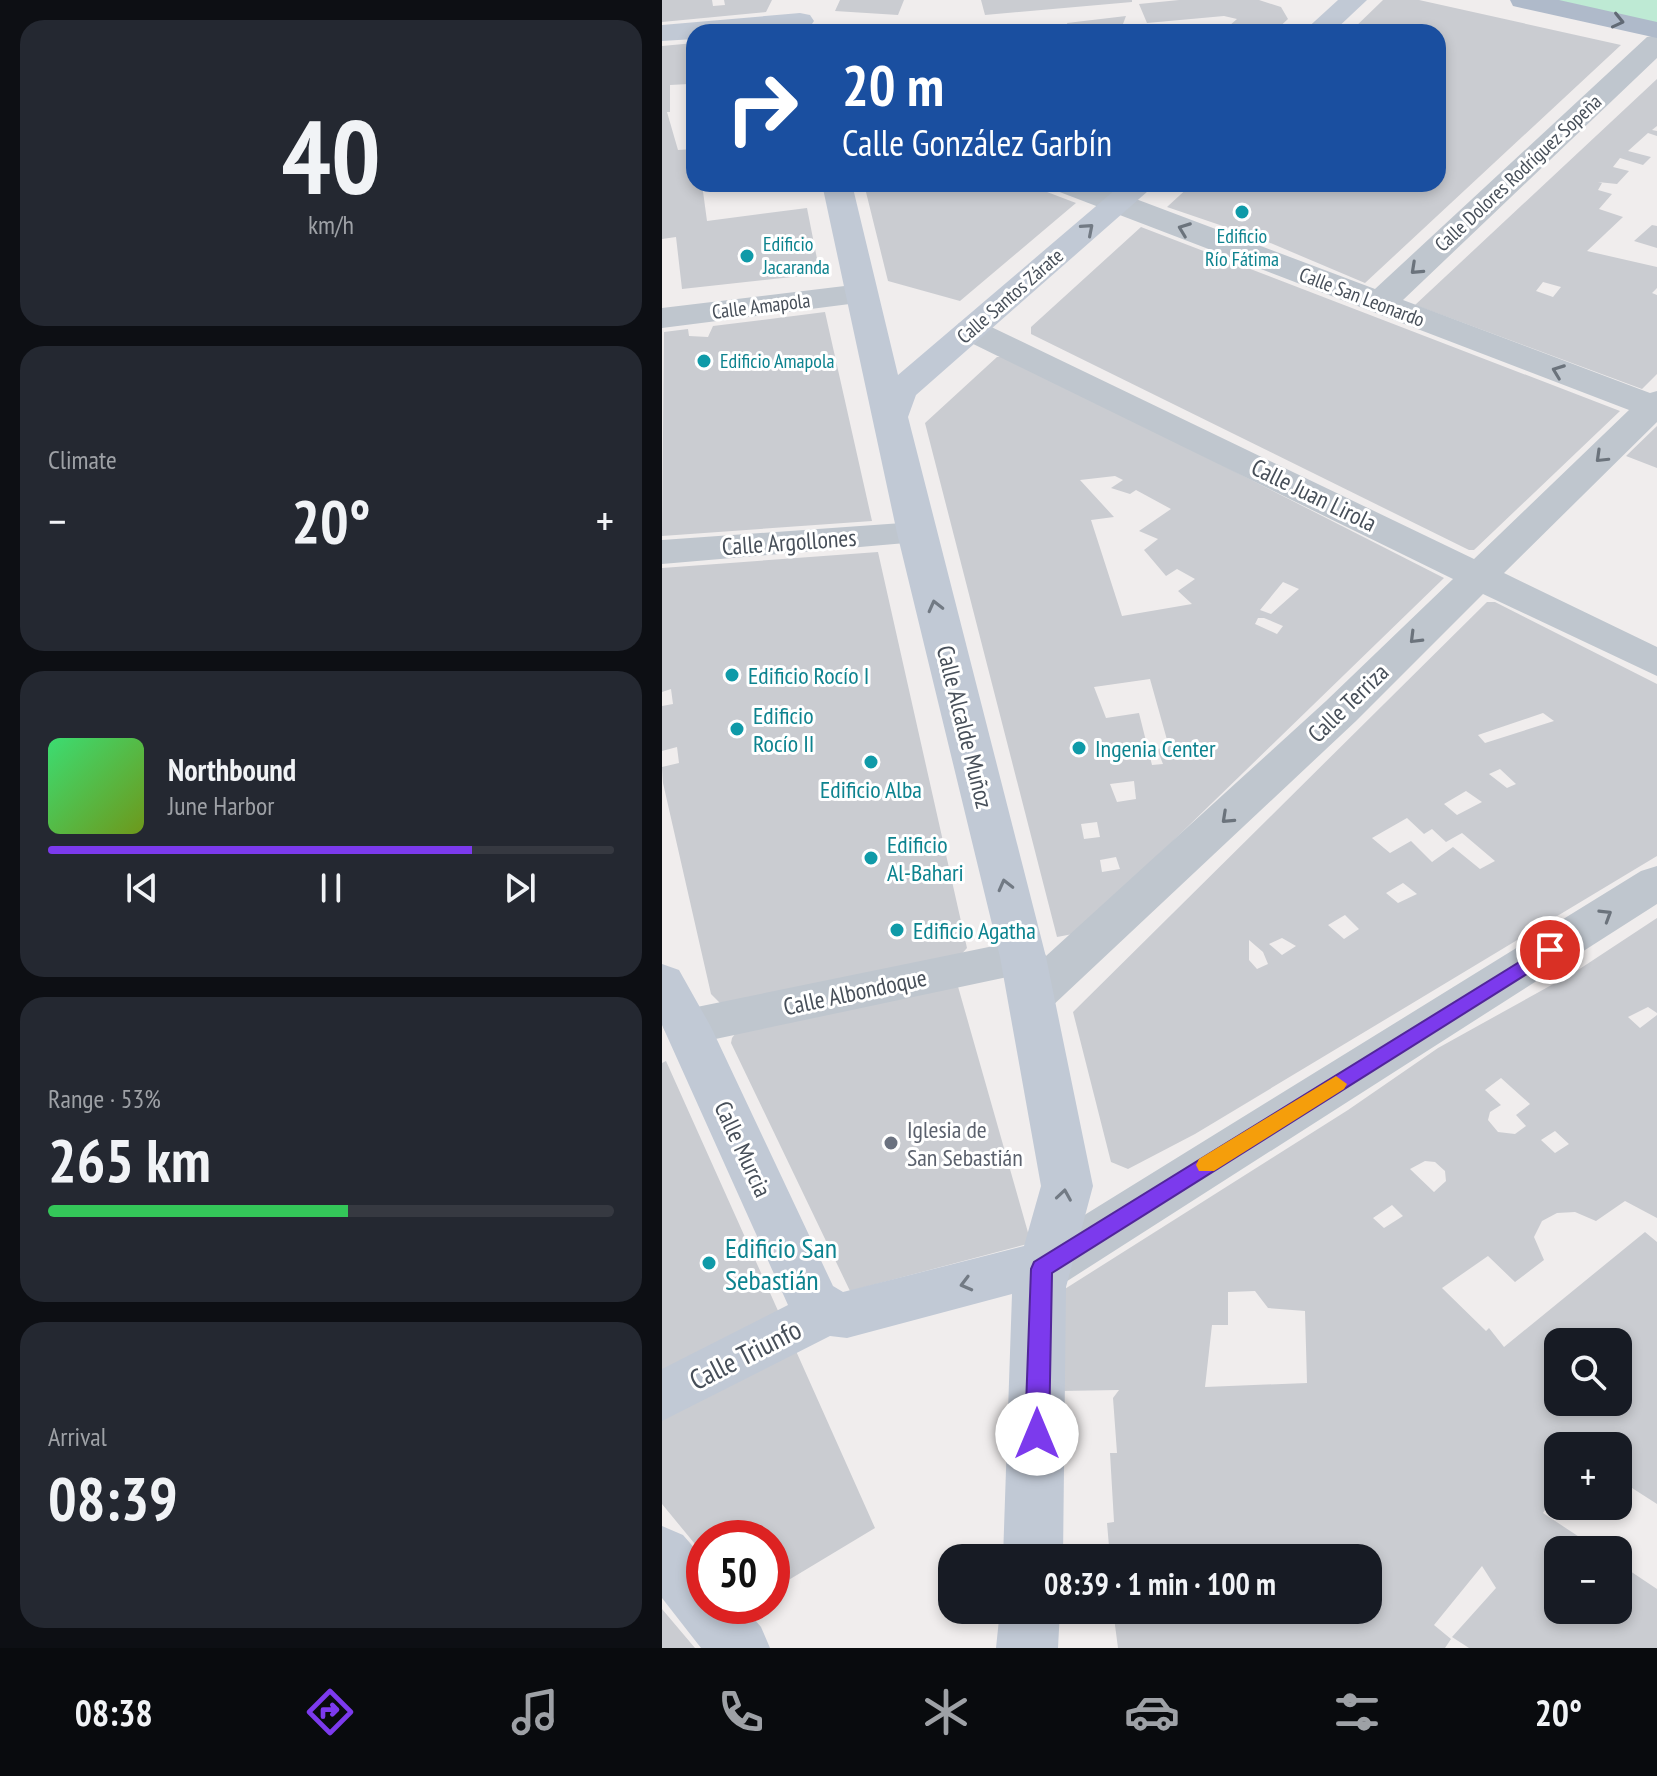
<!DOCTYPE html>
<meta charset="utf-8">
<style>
body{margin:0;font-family:"PT Sans Narrow",sans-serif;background:#242831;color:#f1f3f6;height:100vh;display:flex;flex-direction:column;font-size:30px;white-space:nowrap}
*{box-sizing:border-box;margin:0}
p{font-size:26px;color:#9ea1a6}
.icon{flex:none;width:44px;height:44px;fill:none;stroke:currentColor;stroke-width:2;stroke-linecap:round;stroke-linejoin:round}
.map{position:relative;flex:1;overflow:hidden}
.drawer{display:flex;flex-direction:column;gap:20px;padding:20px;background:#0d0f14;width:662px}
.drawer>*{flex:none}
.banner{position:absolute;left:24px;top:24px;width:760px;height:168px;border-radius:24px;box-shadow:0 4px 12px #0003;background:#1a4fa0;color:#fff;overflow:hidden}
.buttons{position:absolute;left:882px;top:1328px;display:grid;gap:16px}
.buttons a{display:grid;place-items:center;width:88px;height:88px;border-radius:16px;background:#171b24;box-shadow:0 4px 12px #0003;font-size:40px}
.speed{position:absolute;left:24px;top:1520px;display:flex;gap:16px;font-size:40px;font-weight:700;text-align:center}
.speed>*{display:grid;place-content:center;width:104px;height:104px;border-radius:50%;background:#171b24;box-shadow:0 4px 12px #0003;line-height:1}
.speed .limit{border:12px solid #d22;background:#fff;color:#111}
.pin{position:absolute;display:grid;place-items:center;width:68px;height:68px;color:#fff;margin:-34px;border:4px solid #fff;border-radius:50%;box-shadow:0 2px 8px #0007}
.me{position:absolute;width:88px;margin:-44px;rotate:0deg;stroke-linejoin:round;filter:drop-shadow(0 0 6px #0008)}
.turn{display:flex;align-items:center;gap:28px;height:168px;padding:0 24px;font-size:36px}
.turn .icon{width:104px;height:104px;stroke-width:2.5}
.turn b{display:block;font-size:56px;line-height:68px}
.big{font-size:60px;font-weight:600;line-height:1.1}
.drawer .tile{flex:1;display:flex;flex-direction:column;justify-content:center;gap:12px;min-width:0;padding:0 28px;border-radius:24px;background:#242831}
.drawer .dial{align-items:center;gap:0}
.dial b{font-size:104px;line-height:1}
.song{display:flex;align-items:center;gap:24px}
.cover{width:96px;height:96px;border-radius:12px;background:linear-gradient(135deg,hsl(140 70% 55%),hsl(80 70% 35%))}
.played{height:8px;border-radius:4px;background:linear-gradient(90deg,#7c3aed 75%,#363941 75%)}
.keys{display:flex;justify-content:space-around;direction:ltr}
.heat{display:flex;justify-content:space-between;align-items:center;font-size:44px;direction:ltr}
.charge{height:12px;border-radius:6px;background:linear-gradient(90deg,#34c759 53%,#363941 0)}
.trip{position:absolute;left:276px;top:1544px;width:444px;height:80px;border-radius:24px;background:#171b24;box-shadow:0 4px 12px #0003;font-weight:600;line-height:80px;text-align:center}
.tab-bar{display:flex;height:128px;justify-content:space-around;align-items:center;background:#090b0e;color:#9ea1a6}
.tab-bar .icon{width:56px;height:56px}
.tab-bar .current{color:#7c3aed}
.tab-bar b{font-size:36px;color:#f1f3f6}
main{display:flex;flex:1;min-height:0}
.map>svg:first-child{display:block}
</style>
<main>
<section class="drawer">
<div class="tile dial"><b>40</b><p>km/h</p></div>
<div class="tile"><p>Climate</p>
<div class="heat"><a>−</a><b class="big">20°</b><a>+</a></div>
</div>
<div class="tile">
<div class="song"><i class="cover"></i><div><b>Northbound</b><p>June Harbor</p></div></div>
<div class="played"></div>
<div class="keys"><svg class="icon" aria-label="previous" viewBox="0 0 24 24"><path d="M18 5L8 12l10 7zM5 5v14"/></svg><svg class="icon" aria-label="pause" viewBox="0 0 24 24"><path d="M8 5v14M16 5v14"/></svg><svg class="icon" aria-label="next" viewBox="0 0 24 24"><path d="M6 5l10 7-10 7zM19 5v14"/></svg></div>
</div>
<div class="tile"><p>Range · 53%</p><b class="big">265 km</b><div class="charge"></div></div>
<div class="tile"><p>Arrival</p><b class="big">08:39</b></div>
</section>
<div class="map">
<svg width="995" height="1648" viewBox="0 0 995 1648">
<rect width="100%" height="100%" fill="#f0eded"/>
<path fill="#beead4" d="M 890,0 L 995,0 L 995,23 Z"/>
<path fill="#caccd1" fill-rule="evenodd" d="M 0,0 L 50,0 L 51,6 L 63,5 L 62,0 L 110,0 L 104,12 L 0,22 Z
M 178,0 L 242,0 L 236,15 L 173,11 Z
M 319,0 L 470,0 L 470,2 L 323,15 Z
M 517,0 L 597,0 L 619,7 L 626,19 L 612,32 L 560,32 L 575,19 L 562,16 L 485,23 L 477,4 Z
M 721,0 L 757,0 L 959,45 L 703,283 L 599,239 L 505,207 L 530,184 L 776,184 L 776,32 L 688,32 Z
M 464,16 L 458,32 L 408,32 L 405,23 Z
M 32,43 L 32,67 L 25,68 L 27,84 L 8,85 L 8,112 L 5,112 L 16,150 L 32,149 L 32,184 L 40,184 L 45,221 L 145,208 L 158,274 L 20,289 L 14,237 L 0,239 L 0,46 Z
M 995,79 L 995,126 L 990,130 L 995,131 L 995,136 L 986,133 L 966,151 L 989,157 L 981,165 L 958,158 L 951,167 L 967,171 L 955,184 L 936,182 L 940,183 L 936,190 L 950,194 L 937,209 L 961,217 L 925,251 L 995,267 L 995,288 L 990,293 L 995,295 L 995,374 L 980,389 L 753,305 ZM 881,282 L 899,287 L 891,297 L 874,291 Z
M 202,184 L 364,184 L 414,203 L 298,301 L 226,281 Z
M 990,225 L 995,226 L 995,248 L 972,241 Z
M 479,227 L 958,411 L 812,550 L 807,550 L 369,334 L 369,327 Z
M 163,312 L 210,521 L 0,536 L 2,332 L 26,329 L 27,336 L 46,337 L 51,326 Z
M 335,357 L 348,357 L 782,578 L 416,933 L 395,937 L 263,423 ZM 453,476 L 461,480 L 449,488 L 468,494 L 474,490 L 509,509 L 477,531 L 496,539 L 482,550 L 504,576 L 515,569 L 533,579 L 516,591 L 530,604 L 460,616 L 429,520 L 452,517 L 418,480 ZM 621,582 L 637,589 L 609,614 L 598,610 ZM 596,618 L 602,618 L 621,626 L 615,634 L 593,624 ZM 488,679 L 507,747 L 495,749 L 501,764 L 490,765 L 477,713 L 444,718 L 432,687 ZM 472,781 L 474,799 L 455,802 L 448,784 ZM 435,822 L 438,837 L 422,839 L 419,824 ZM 454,857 L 458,869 L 440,872 L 438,860 Z
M 995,426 L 995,468 L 964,456 Z
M 216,552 L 305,948 L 294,960 L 58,1003 L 49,994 L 1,783 L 0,767 L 17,763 L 15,747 L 0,751 L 0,706 L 11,704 L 9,689 L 0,692 L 0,568 Z
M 825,602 L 833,602 L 995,684 L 995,856 L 533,1134 L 466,1169 L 449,1162 L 411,1012 ZM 881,713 L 892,721 L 823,743 L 816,735 ZM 838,769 L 854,784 L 845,788 L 827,774 ZM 804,791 L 820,802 L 795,815 L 782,804 ZM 745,818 L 762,834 L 770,829 L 784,842 L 800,833 L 833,861 L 818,869 L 791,847 L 770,862 L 749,841 L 728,853 L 710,838 ZM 741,883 L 755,894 L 736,903 L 724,893 ZM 683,915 L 697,929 L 682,939 L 666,925 ZM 620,938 L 634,946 L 620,955 L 607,944 ZM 587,940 L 601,952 L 606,964 L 595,969 L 587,960 Z
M 995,918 L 995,1013 L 986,1007 L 966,1017 L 978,1028 L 995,1015 L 995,1218 L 963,1201 L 934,1221 L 913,1212 L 895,1213 L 880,1221 L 872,1237 L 882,1260 L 853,1282 L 826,1256 L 780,1288 L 824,1331 L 827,1328 L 842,1347 L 983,1232 L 995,1242 L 995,1504 L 956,1479 L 956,1446 L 896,1446 L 896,1490 L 881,1513 L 937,1550 L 896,1550 L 896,1610 L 956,1610 L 956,1563 L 995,1589 L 995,1648 L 807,1648 L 790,1637 L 834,1588 L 820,1566 L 772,1625 L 789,1639 L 783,1648 L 456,1648 L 451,1610 L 706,1610 L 706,1558 L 448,1558 L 445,1523 L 452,1522 L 448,1453 L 455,1453 L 451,1398 L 457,1390 L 397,1391 L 398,1292 L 686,1110 L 776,1048 L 913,972 ZM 839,1078 L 868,1104 L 854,1115 L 864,1126 L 853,1134 L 836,1132 L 826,1120 L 828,1112 L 839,1105 L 823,1090 ZM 893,1131 L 907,1144 L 893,1153 L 879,1140 ZM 763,1161 L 773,1162 L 783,1171 L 784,1181 L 772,1192 L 748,1169 ZM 730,1205 L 741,1216 L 722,1228 L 711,1218 ZM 593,1291 L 606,1308 L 643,1311 L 645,1383 L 543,1387 L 550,1325 L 566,1325 L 566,1292 ZM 896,1342 L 956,1342 L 956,1402 L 896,1402 Z
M 295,983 L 369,1243 L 188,1291 L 69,1043 L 70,1038 L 73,1034 Z
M 4,1061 L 117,1313 L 0,1372 L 0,1063 Z
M 134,1351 L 213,1528 L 110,1590 L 110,1538 L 42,1538 L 42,1555 L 0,1504 L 0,1420 Z
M 0,1609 L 33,1648 L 0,1648 Z"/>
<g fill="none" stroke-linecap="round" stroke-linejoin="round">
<path fill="#bfc6ce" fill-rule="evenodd" d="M 995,35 L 995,58 L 741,300 L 988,393 L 995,391 L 995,422 L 842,573 L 995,647 L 995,676 L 821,594 L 694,721 L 387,1009 L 370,1014 L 353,1009 L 346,996 L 364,973 L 25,1045 L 8,1040 L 1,1027 L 8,1014 L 25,1009 L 361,940 L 378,945 L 384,956 L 664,701 L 791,579 L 297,337 L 292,330 L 297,323 L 309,320 L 321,323 L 812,559 L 967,410 L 395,191 L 391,184 L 434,184 L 713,289 L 985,37 Z
M 199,284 L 211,287 L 216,294 L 211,301 L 0,328 L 0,308 Z
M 254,522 L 267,525 L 273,533 L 267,541 L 0,564 L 0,540 Z
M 995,866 L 995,904 L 399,1285 L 380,1291 L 361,1285 L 353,1269 L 361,1253 L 979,871 Z"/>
<path fill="#c1c9d5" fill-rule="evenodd" d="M 676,0 L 705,0 L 671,32 L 641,32 Z
M 138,13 L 148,15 L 152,21 L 148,27 L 106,32 L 32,32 L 32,39 L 0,41 L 0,25 Z
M 160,184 L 190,184 L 236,375 L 460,184 L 494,184 L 254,395 L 246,417 L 384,957 L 431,1186 L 404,1287 L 401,1558 L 341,1558 L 350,1294 L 185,1338 L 168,1336 L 0,1421 L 0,1369 L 126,1305 L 0,1025 L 0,964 L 17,970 L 49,1027 L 171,1286 L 181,1292 L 362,1246 L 379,1186 L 338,957 L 235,533 Z
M 0,1526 L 21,1535 L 42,1559 L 42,1606 L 81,1606 L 99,1627 L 108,1648 L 39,1648 L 0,1598 Z
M 338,1610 L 398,1610 L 396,1648 L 334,1648 Z"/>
<path fill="#afbaca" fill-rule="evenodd" d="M 848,0 L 897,0 L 995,22 L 995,38 L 851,6 Z"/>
</g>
<defs><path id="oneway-chevron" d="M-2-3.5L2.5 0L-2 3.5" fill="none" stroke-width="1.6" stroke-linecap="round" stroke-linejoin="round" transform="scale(2)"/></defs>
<use stroke="#616a75" href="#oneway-chevron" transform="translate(956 21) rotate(13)"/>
<g stroke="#727a84">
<use href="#oneway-chevron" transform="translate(426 229) rotate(-41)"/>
<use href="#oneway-chevron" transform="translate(273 606) rotate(-104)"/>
<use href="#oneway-chevron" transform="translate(343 885) rotate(-104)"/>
<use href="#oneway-chevron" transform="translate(402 1195) rotate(-81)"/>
<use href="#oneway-chevron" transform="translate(304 1284) rotate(165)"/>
</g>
<g stroke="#6b737c">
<use href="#oneway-chevron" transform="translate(522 229) rotate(-159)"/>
<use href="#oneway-chevron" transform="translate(754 269) rotate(137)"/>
<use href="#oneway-chevron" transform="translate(896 371) rotate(-159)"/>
<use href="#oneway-chevron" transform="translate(939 457) rotate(136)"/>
<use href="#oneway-chevron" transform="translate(753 638) rotate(135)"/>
<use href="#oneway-chevron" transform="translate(565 818) rotate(137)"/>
<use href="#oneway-chevron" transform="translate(944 915) rotate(-32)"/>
</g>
<path fill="#7c3aed" stroke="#51269a" stroke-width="2" d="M 888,943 L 895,945 L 898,950 L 895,955 L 390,1273 L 387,1434 L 383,1442 L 375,1445 L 367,1442 L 363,1434 L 369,1269 L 372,1262 Z"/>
<path fill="#f59e0b" d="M 674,1076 L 685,1084 L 682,1089 L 552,1171 L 537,1171 L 534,1165 L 537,1159 Z"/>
<g fill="#0f9aa8" stroke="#fff" stroke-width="3">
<circle cx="580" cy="212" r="8"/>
<circle cx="85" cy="256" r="8"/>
<circle cx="42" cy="361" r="8"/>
<circle cx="70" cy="675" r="8"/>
<circle cx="75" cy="729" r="8"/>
<circle cx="417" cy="748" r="8"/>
<circle cx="209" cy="762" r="8"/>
<circle cx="209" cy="858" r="8"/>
<circle cx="235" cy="930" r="8"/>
<circle cx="47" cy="1263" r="8"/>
</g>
<circle fill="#6b7280" stroke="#fff" stroke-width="3" cx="229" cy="1143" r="8"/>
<g text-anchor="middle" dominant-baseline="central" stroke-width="6" stroke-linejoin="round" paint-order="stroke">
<g font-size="20" fill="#474f59" stroke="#fff">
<text transform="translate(856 173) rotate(-43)">Calle Dolores Rodríguez Sopeña</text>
<text transform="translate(348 296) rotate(-41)">Calle Santos Zárate</text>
<text transform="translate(700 297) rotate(21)">Calle San Leonardo</text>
<text transform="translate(99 306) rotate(-7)">Calle Amapola</text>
</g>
<g font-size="20" fill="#0d838f" stroke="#fff" text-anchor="start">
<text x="580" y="236" text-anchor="middle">Edificio<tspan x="580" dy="23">Río Fátima</tspan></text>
<text x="101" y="244">Edificio<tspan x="101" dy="23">Jacaranda</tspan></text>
<text x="58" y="361">Edificio Amapola</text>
</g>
<g font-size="24" fill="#474f59" stroke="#fff">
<text transform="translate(652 495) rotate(26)">Calle Juan Lirola</text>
<text transform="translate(127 542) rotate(-4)">Calle Argollones</text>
<text transform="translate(686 703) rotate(-44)">Calle Terriza</text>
<text transform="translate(303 727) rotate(76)">Calle Alcalde Muñoz</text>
<text transform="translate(193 992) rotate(-12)">Calle Albondoque</text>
<text transform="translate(81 1149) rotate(65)">Calle Murcia</text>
</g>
<g font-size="24" fill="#0d838f" stroke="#fff" text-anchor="start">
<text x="86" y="675">Edificio Rocío I</text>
<text x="91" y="715">Edificio<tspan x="91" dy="28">Rocío II</tspan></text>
<text x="433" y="748">Ingenia Center</text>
<text x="209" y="789" text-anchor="middle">Edificio Alba</text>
<text x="225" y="844">Edificio<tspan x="225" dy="28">Al-Bahari</tspan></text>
<text x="251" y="930">Edificio Agatha</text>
</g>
<g font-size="24" fill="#5b616d" stroke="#fff" text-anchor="start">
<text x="245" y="1129">Iglesia de<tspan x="245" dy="28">San Sebastián</tspan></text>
</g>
<g font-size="28" fill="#0d838f" stroke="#fff" text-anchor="start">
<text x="63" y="1247">Edificio San<tspan x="63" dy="32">Sebastián</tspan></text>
</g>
<g font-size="28" fill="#474f59" stroke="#fff">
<text transform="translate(83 1354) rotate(-27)">Calle Triunfo</text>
</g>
</g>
</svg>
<div class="buttons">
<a><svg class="icon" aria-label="search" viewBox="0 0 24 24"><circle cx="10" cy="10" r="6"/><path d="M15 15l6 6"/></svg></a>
<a>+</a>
<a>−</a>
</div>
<div class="speed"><div class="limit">50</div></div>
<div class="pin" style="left:888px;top:950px;background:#d93025"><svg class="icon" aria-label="arrive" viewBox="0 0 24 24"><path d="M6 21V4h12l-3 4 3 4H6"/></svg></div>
<svg class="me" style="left:375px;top:1434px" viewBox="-20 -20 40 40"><circle r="19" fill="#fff"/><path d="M0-13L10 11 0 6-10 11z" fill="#7c3aed"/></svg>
<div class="trip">08:39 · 1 min · 100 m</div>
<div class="banner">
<div class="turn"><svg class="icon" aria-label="right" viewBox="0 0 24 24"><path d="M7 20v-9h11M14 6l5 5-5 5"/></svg><div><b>20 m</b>Calle González Garbín</div></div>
</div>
</div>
</main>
<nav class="tab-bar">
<b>08:38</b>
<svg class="icon current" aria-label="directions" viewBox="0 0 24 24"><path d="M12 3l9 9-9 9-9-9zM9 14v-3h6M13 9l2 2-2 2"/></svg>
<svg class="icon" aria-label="music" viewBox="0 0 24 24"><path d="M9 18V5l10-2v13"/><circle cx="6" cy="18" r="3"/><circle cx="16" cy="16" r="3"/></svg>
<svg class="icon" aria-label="phone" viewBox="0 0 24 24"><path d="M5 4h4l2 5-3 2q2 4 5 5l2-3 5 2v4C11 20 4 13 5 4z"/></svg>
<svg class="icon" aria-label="climate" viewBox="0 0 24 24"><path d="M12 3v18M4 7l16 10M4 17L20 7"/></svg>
<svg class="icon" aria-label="car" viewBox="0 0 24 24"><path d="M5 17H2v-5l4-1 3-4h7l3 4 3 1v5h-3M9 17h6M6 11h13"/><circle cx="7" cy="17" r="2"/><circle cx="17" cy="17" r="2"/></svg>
<svg class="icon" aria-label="filters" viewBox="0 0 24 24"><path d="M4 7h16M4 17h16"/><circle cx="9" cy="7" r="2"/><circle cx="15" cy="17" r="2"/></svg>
<b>20°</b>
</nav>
